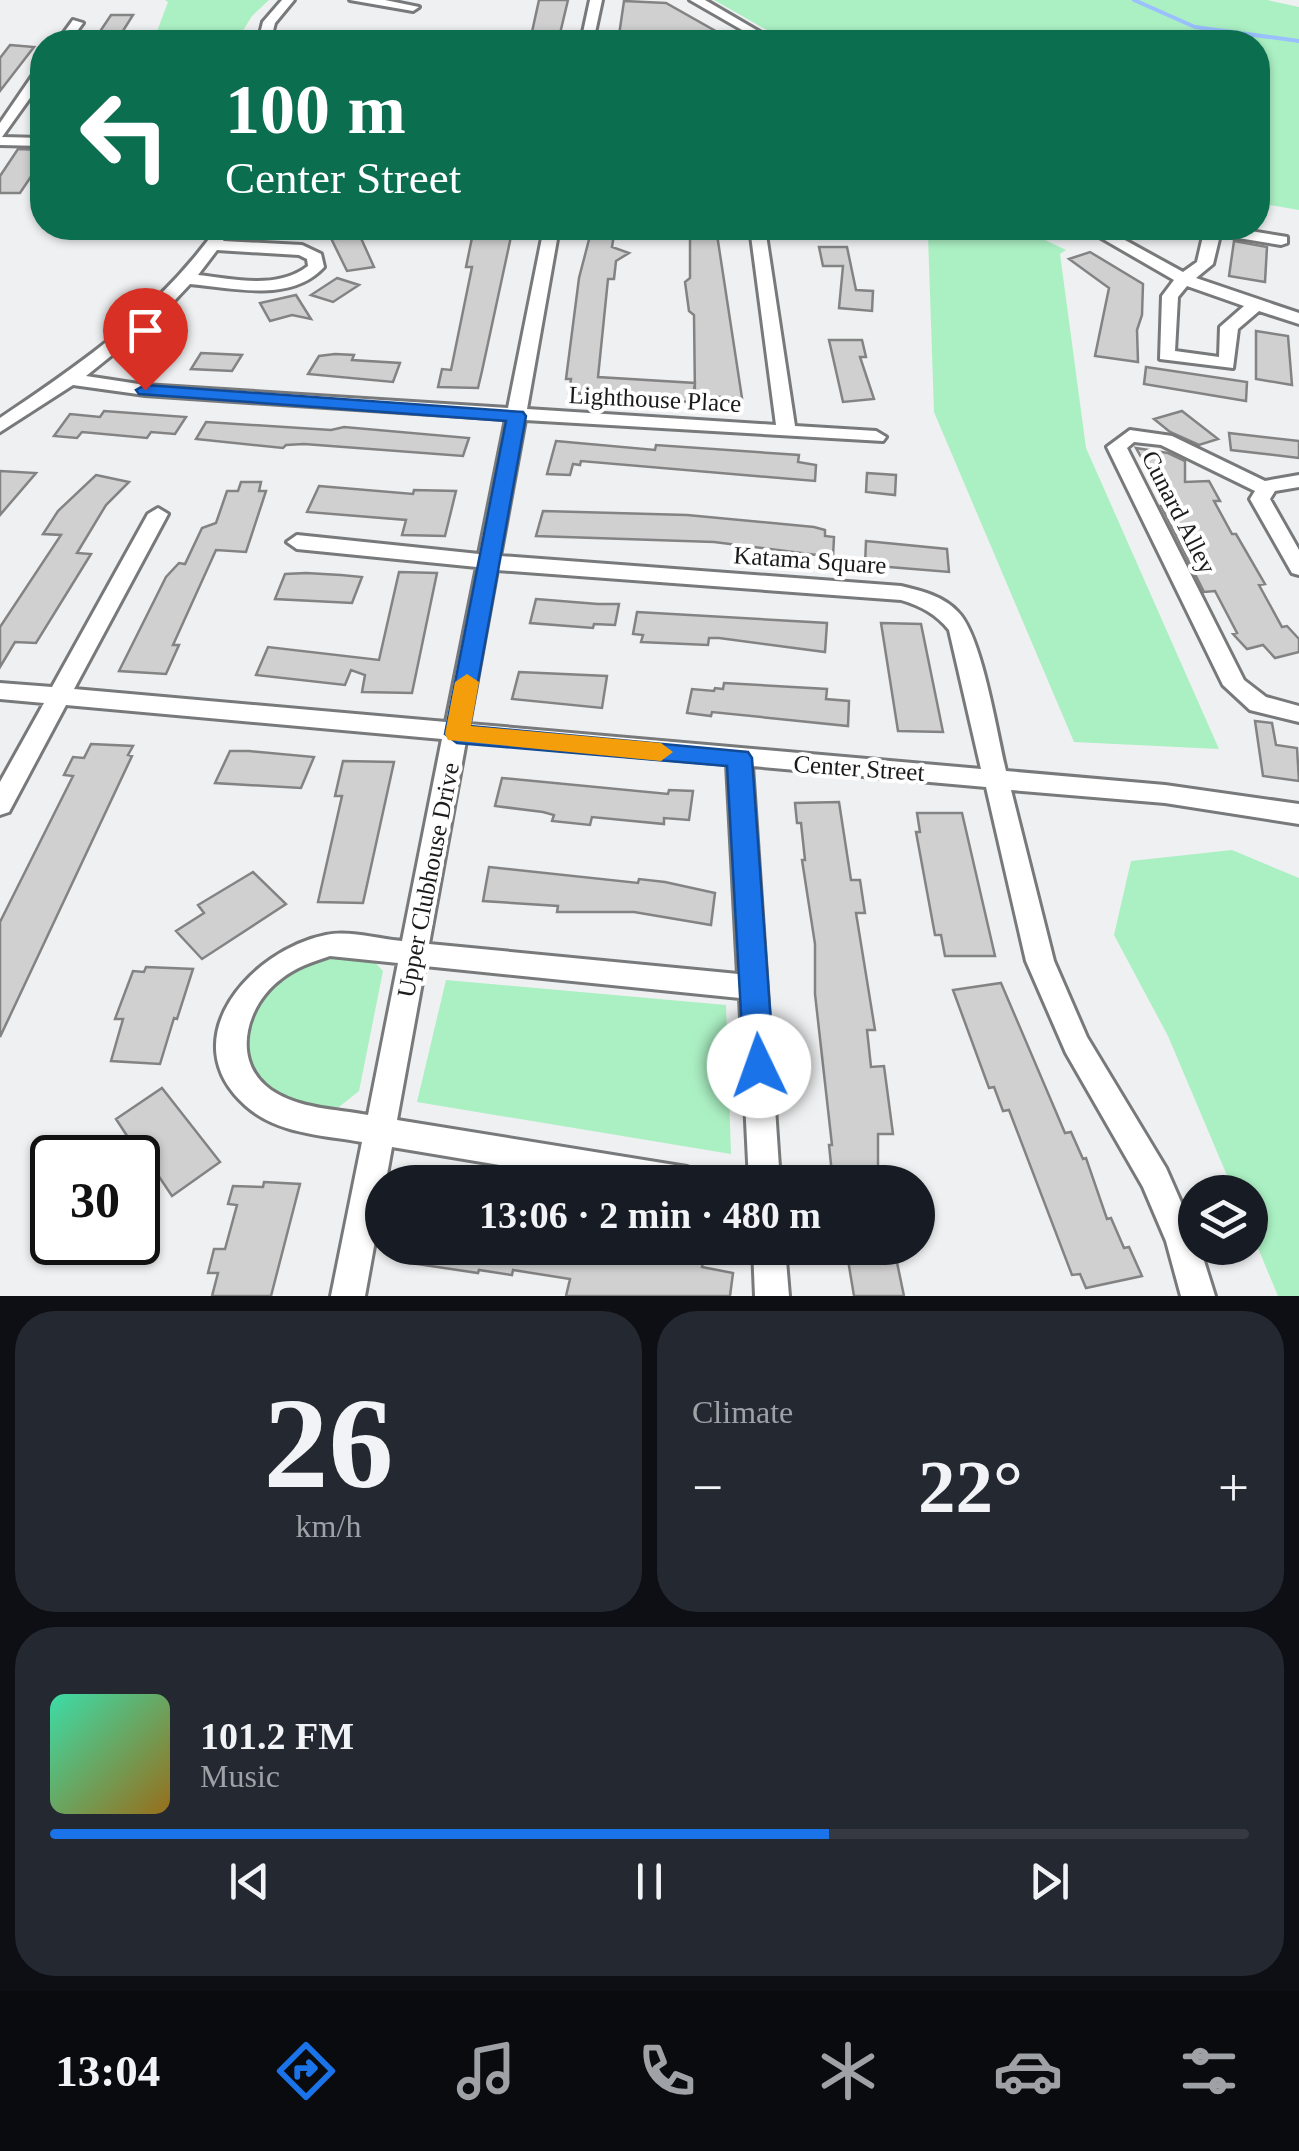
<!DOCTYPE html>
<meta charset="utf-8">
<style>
body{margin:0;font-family:"Times New Roman",serif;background:#242831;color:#f1f3f6;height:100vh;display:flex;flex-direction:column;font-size:38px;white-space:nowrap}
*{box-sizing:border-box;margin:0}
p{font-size:32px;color:#9ea1a6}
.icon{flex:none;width:55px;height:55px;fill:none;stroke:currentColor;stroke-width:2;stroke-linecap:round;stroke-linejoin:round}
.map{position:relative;height:1296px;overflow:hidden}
.side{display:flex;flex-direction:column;gap:15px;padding:15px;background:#0d0f14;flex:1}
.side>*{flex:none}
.top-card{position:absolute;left:30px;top:30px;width:1240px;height:210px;border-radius:40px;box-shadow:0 2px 8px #0004;background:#0b6e4f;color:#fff;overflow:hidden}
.controls{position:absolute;left:1178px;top:1175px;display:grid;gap:20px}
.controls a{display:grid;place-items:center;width:90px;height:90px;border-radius:50%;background:#171b24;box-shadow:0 2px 8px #0004;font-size:50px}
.speed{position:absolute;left:30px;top:1135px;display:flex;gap:20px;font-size:50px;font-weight:700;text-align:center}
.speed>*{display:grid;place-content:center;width:130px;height:130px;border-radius:50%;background:#171b24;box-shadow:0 2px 8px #0004;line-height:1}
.speed .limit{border:5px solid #111;border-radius:15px;background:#fff;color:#111}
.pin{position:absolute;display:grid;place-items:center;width:85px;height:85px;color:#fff;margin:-102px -42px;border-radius:50% 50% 50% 0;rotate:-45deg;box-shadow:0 0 10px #0007}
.pin .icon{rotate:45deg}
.me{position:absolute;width:110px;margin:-55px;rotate:357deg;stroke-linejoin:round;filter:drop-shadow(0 0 8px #0008)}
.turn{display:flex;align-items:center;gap:35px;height:210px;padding:0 30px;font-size:45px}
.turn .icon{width:130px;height:130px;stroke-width:2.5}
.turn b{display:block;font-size:70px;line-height:85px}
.big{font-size:75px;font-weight:700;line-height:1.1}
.side .widget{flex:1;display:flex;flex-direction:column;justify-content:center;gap:15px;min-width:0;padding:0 35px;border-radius:40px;background:#242831}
.side .dial{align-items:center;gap:0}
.dial b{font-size:130px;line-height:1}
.song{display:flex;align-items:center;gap:30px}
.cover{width:120px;height:120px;border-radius:15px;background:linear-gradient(135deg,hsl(160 70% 55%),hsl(40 70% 35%))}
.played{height:10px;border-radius:5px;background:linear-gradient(90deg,#1a73e8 65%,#363941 65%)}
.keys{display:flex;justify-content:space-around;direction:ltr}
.heat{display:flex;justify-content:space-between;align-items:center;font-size:55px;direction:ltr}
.side .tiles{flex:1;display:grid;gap:15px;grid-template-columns:1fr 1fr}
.widget:last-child{grid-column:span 2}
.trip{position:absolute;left:365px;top:1165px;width:570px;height:100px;border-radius:50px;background:#171b24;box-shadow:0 2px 8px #0004;font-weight:700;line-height:100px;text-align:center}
.menu{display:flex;height:160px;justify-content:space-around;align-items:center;background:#090b0e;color:#9ea1a6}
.menu .icon{width:70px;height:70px}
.menu .current{color:#1a73e8}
.menu b{font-size:45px;color:#f1f3f6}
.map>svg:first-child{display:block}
</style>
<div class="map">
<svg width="1299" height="1296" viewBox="0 0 1299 1296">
<rect width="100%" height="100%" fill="#eff0f1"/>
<path fill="#abf0c3" d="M 165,0 L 269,0 L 252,16 L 236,42 L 153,42 L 168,2 Z
M 714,0 L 1267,0 L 1299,7 L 1299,210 L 1258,203 L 1258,42 L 788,42 Z
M 931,228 L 1020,228 L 1066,250 L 1060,254 L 1086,448 L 1219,749 L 1074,742 L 934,412 L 928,236 Z
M 1232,850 L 1299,878 L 1299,1296 L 1278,1296 L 1250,1229 L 1250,1192 L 1234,1192 L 1168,1036 L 1114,935 L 1131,861 Z
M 353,957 L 373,960 L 383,971 L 359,1091 L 339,1107 C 313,1106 286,1107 265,1091 C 225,1061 252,994 286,971 C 306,958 331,958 353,957 Z
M 446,980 L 726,1005 L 731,1154 L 417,1102 Z"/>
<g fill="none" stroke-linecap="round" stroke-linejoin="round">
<path stroke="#9ac1fd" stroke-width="4" d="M 1134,0 L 1195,27 L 1299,41"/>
</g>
<path fill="#d0d0d1" stroke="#848384" stroke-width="2.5" d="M 539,0 L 568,0 L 558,42 L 530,41 Z
M 624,1 L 666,3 L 735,42 L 618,42 Z
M 111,15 L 133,15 L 116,42 L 93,42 Z
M 10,45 L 34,47 L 0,91 L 0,58 Z
M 18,149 L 42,150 L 42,172 L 34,172 L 20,193 L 0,193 L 0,176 Z
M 326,228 L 360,236 L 374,267 L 347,271 Z
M 474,228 L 510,228 L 512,232 L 482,371 L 478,388 L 438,387 L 442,369 L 451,370 L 472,267 L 466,267 Z
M 592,228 L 615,228 L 612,247 L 629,253 L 616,261 L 614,279 L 608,279 L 598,377 L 695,383 L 692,402 L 672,401 L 672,398 L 569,393 L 571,379 L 566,379 L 579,278 Z
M 690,228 L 716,228 L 742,398 L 695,396 L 694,315 L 689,311 L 685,282 L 690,278 Z
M 1234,241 L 1267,247 L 1265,282 L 1229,276 Z
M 819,247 L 847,247 L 856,290 L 873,291 L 872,311 L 839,308 L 843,266 L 823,266 Z
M 1090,252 L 1143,284 L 1142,315 L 1137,330 L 1138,362 L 1095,356 L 1109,288 L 1069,259 Z
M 337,278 L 359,285 L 333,302 L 311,295 Z
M 296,295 L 311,319 L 292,315 L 270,321 L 260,303 Z
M 1256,331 L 1288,336 L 1292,385 L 1256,379 Z
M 829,340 L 862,340 L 866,357 L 860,357 L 874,399 L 843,402 Z
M 201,353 L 242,355 L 232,371 L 191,369 Z
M 335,354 L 354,355 L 352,360 L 400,363 L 393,382 L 308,374 L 319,356 Z
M 1146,367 L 1247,382 L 1246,401 L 1144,384 Z
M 104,411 L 186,417 L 175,434 L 151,432 L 147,438 L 82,432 L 77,438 L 54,436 L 70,414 L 100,417 Z
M 1182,411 L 1218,439 L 1199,445 L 1170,432 L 1154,419 Z
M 206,422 L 331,430 L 344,427 L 469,438 L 463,456 L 304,444 L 286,445 L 283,448 L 196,439 Z
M 1229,433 L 1299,441 L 1299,458 L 1231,450 Z
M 556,441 L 655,450 L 656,445 L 799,455 L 798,462 L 816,465 L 815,481 L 581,461 L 580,465 L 573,464 L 570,475 L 547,474 Z
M 1136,448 L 1168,453 L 1185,461 L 1185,482 L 1209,481 L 1220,501 L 1214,501 L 1232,534 L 1236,534 L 1265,584 L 1259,585 L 1282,627 L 1287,626 L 1299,639 L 1299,652 L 1275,658 L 1263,645 L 1247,649 L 1233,634 L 1237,633 L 1215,591 L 1204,592 L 1161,506 L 1168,506 Z
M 0,471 L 36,473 L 0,515 Z
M 867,473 L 896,475 L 895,495 L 866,492 Z
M 96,475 L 129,482 L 106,505 L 77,553 L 91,554 L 36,643 L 15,642 L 0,667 L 0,627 L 61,535 L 43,534 L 58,511 Z
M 241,482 L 261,482 L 259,491 L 266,491 L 246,552 L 216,550 L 173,645 L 179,645 L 166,674 L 119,671 L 166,577 L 179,563 L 185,564 L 202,528 L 216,523 L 227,491 L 238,491 Z
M 319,486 L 413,494 L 414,490 L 456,491 L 445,536 L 402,535 L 406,520 L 307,512 Z
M 543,511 L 687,515 L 814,527 L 825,530 L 825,536 L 834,537 L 833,557 L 714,542 L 536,536 Z
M 866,541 L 947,549 L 949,572 L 865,565 Z
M 399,572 L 437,573 L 412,693 L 362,692 L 365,675 L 351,670 L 345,685 L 256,675 L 268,647 L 379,660 Z
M 306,573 L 341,575 L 362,577 L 352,603 L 275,599 L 285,574 Z
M 536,599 L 598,604 L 619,604 L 615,625 L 594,624 L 593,628 L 530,623 Z
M 637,612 L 827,623 L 825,652 L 719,638 L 709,638 L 708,645 L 641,642 L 643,635 L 633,634 Z
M 881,623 L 921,624 L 943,732 L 898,731 Z
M 519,672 L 607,676 L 602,708 L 512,699 Z
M 724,683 L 827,689 L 826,699 L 849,701 L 848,726 L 712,712 L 711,716 L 687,713 L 692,689 L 714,691 L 715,688 L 723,689 Z
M 1255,721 L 1272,723 L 1276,745 L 1297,748 L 1299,781 L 1263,776 Z
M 91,744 L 133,746 L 128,755 L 132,756 L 0,1037 L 0,922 L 73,776 L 64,775 L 73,757 L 84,758 Z
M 230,751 L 249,751 L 314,757 L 301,788 L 215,783 Z
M 343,761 L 394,762 L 363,903 L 318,902 L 342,796 L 335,796 Z
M 502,778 L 668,794 L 669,790 L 693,791 L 689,820 L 664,818 L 664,824 L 592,817 L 590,825 L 552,821 L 554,815 L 543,812 L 495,806 Z
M 839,802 L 851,880 L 860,880 L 865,913 L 856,913 L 875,1030 L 867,1030 L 871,1067 L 884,1066 L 893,1134 L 878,1134 L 878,1174 L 832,1174 L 829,1145 L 832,1145 L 815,994 L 815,944 L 802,860 L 805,860 L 801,823 L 797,823 L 795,803 Z
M 917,813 L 962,813 L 995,956 L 945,956 L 941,935 L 935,935 L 916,832 L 920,832 Z
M 489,867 L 638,883 L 639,879 L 665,882 L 715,893 L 711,925 L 634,912 L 557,912 L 558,906 L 483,901 Z
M 253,872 L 286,904 L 202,959 L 176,931 L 204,913 L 198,905 Z
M 146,967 L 193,969 L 177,1019 L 174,1018 L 160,1064 L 111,1061 L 123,1019 L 115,1019 L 133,971 L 144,972 Z
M 1001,983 L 1065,1133 L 1071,1132 L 1083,1159 L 1086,1158 L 1107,1219 L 1111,1218 L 1124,1248 L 1129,1247 L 1142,1276 L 1086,1288 L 1080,1274 L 1072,1275 L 1009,1110 L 1003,1111 L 994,1087 L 989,1088 L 953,990 Z
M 162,1088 L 220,1162 L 172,1196 L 158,1175 L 154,1177 L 116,1119 Z
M 264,1182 L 300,1184 L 271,1296 L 212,1296 L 218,1273 L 208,1273 L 214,1249 L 225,1249 L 237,1205 L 228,1204 L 233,1186 L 263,1187 Z
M 422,1248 L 609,1248 L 703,1262 L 702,1267 L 733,1273 L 730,1296 L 566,1296 L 570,1279 L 513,1270 L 512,1275 L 479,1270 L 478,1273 L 417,1264 Z
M 846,1248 L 894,1248 L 904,1296 L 854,1296 Z"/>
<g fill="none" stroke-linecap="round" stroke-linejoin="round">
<defs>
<path id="minor" d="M 282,0 L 294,0 L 275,23 L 270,42 L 258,42 L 263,22 Z
M 350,0 L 385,0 L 419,7 L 413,11 Z
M 590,0 L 602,0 L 593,42 L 581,42 Z
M 690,0 L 705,0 L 777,42 L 763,42 Z
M 73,20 L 83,23 L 69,42 L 57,42 Z
M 42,68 L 42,81 L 2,137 L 42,138 L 42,146 L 0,145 L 0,123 L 37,69 Z
M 217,228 L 232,228 L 223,241 L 302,245 L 321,254 L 324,267 C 291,303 234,288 190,284 L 158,318 L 86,376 L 145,385 L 508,408 L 544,228 L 559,228 L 527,409 L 776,425 L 750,228 L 765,228 L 795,426 L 876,431 L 886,437 L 883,441 L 525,420 L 500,556 L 901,586 C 922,591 943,596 958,612 C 982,636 997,734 1006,771 L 1165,785 L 1299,804 L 1299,824 L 1165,803 L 1011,790 L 1054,961 L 1087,1037 L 1166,1168 L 1195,1234 L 1195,1248 L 1200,1248 L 1215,1296 L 1181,1296 L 1166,1241 L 1143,1187 L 1066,1053 L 1026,961 L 986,787 L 752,766 L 780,1182 L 749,1182 L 740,998 L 425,966 L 397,1120 L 687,1167 L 698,1171 L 703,1182 L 602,1182 L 392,1147 L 365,1296 L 331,1296 L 362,1142 C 324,1135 277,1134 246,1106 C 171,1040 251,950 326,935 C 349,930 379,939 402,941 L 442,739 L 66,705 L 9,812 L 0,815 L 0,782 L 44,703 L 0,699 L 0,683 L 52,687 L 148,514 L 158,508 L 168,514 L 74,689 L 446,722 L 477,567 L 297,549 L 287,542 L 297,535 L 479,554 L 506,419 L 145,395 L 73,385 L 0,432 L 0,418 C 82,363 160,309 217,228 ZM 217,250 L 299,255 L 307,259 L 308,266 C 277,290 234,279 198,275 ZM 497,570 L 901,600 C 921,606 936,614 949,630 L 981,769 L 469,724 ZM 466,741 L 727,764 L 738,974 L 429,944 ZM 330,956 L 398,963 L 368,1115 C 335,1109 299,1109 271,1090 C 230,1061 246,1005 281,979 C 296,967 312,962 330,956 Z
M 888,228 L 903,228 L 893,237 L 885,232 Z
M 1084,228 L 1103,228 L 1183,272 L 1197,262 L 1204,232 L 1199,228 L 1232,228 L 1287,237 L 1287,243 L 1281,245 L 1220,235 L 1213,264 L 1196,278 L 1299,313 L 1299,324 L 1259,311 L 1238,329 L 1233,368 L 1160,359 L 1162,296 L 1174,280 ZM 1187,286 L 1244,306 L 1220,327 L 1219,357 L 1175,351 L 1178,297 Z
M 1130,430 L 1172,436 L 1265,481 L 1299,475 L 1299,487 L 1275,491 L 1270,499 L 1299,550 L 1299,575 L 1292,573 L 1250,499 L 1255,491 L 1161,445 L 1134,442 L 1127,448 L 1244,680 L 1266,697 L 1299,706 L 1299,722 L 1250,710 L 1223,685 L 1107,447 Z
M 753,1248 L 785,1248 L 789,1296 L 755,1296 Z"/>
</defs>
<use href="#minor" stroke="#78797a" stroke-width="6"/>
<use href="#minor" fill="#fff" fill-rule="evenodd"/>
</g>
<path fill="#1a73e8" stroke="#114b97" stroke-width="2.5" d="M 145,385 L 523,412 L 526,416 L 470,726 L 748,752 L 752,758 L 774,1066 L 770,1075 L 759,1079 L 748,1075 L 744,1066 L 727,766 L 457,743 L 445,734 L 506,421 L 139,394 L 136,390 Z"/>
<path fill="#f59e0b" d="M 467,674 L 479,682 L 471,726 L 661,743 L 673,752 L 661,761 L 448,740 L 445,734 L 455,682 Z"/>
<g text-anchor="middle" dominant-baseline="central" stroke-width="8" stroke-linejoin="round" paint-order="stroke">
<g font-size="25" fill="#1b1b1b" stroke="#fff">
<text transform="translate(655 399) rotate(3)">Lighthouse Place</text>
<text transform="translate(1179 512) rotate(63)">Cunard Alley</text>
<text transform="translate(810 560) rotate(4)">Katama Square</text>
<text transform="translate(859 768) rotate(4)">Center Street</text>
<text transform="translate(428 880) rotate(-79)">Upper Clubhouse Drive</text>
</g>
</g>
</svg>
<div class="controls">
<a><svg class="icon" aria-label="layers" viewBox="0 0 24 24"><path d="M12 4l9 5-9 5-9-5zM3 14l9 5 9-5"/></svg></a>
</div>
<div class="speed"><div class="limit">30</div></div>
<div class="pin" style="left:145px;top:390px;background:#d93025"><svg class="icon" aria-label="arrive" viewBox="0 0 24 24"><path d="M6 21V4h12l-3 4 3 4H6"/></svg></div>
<svg class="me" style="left:759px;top:1066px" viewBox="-20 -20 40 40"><circle r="19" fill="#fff"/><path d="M0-13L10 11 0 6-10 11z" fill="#1a73e8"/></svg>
<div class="trip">13:06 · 2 min · 480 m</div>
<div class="top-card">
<div class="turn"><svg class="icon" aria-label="left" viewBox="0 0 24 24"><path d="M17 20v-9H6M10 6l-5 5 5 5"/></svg><div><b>100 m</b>Center Street</div></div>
</div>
</div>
<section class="side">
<div class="tiles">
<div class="widget dial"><b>26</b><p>km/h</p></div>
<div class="widget"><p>Climate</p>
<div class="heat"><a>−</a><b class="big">22°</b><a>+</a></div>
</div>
<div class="widget">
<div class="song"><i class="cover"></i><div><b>101.2 FM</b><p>Music</p></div></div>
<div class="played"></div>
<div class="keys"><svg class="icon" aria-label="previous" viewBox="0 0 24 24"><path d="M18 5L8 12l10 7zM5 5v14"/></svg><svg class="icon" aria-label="pause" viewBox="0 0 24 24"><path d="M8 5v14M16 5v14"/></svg><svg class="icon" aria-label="next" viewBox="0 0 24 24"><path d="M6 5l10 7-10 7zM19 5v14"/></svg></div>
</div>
</div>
</section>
<nav class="menu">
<b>13:04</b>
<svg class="icon current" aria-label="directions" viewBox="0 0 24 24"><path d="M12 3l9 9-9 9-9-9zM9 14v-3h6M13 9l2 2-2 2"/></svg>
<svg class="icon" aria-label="music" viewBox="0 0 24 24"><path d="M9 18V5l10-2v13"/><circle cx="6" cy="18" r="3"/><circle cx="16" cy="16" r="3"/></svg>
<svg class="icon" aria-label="phone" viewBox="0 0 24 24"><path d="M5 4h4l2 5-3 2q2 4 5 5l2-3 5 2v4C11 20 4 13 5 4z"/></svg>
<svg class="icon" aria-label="climate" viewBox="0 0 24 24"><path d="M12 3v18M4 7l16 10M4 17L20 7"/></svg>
<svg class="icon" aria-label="car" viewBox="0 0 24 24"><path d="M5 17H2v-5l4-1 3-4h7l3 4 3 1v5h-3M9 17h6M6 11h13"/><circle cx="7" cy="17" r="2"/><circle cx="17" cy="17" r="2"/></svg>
<svg class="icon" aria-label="filters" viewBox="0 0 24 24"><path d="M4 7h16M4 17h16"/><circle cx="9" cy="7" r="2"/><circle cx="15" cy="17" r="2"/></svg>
</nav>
